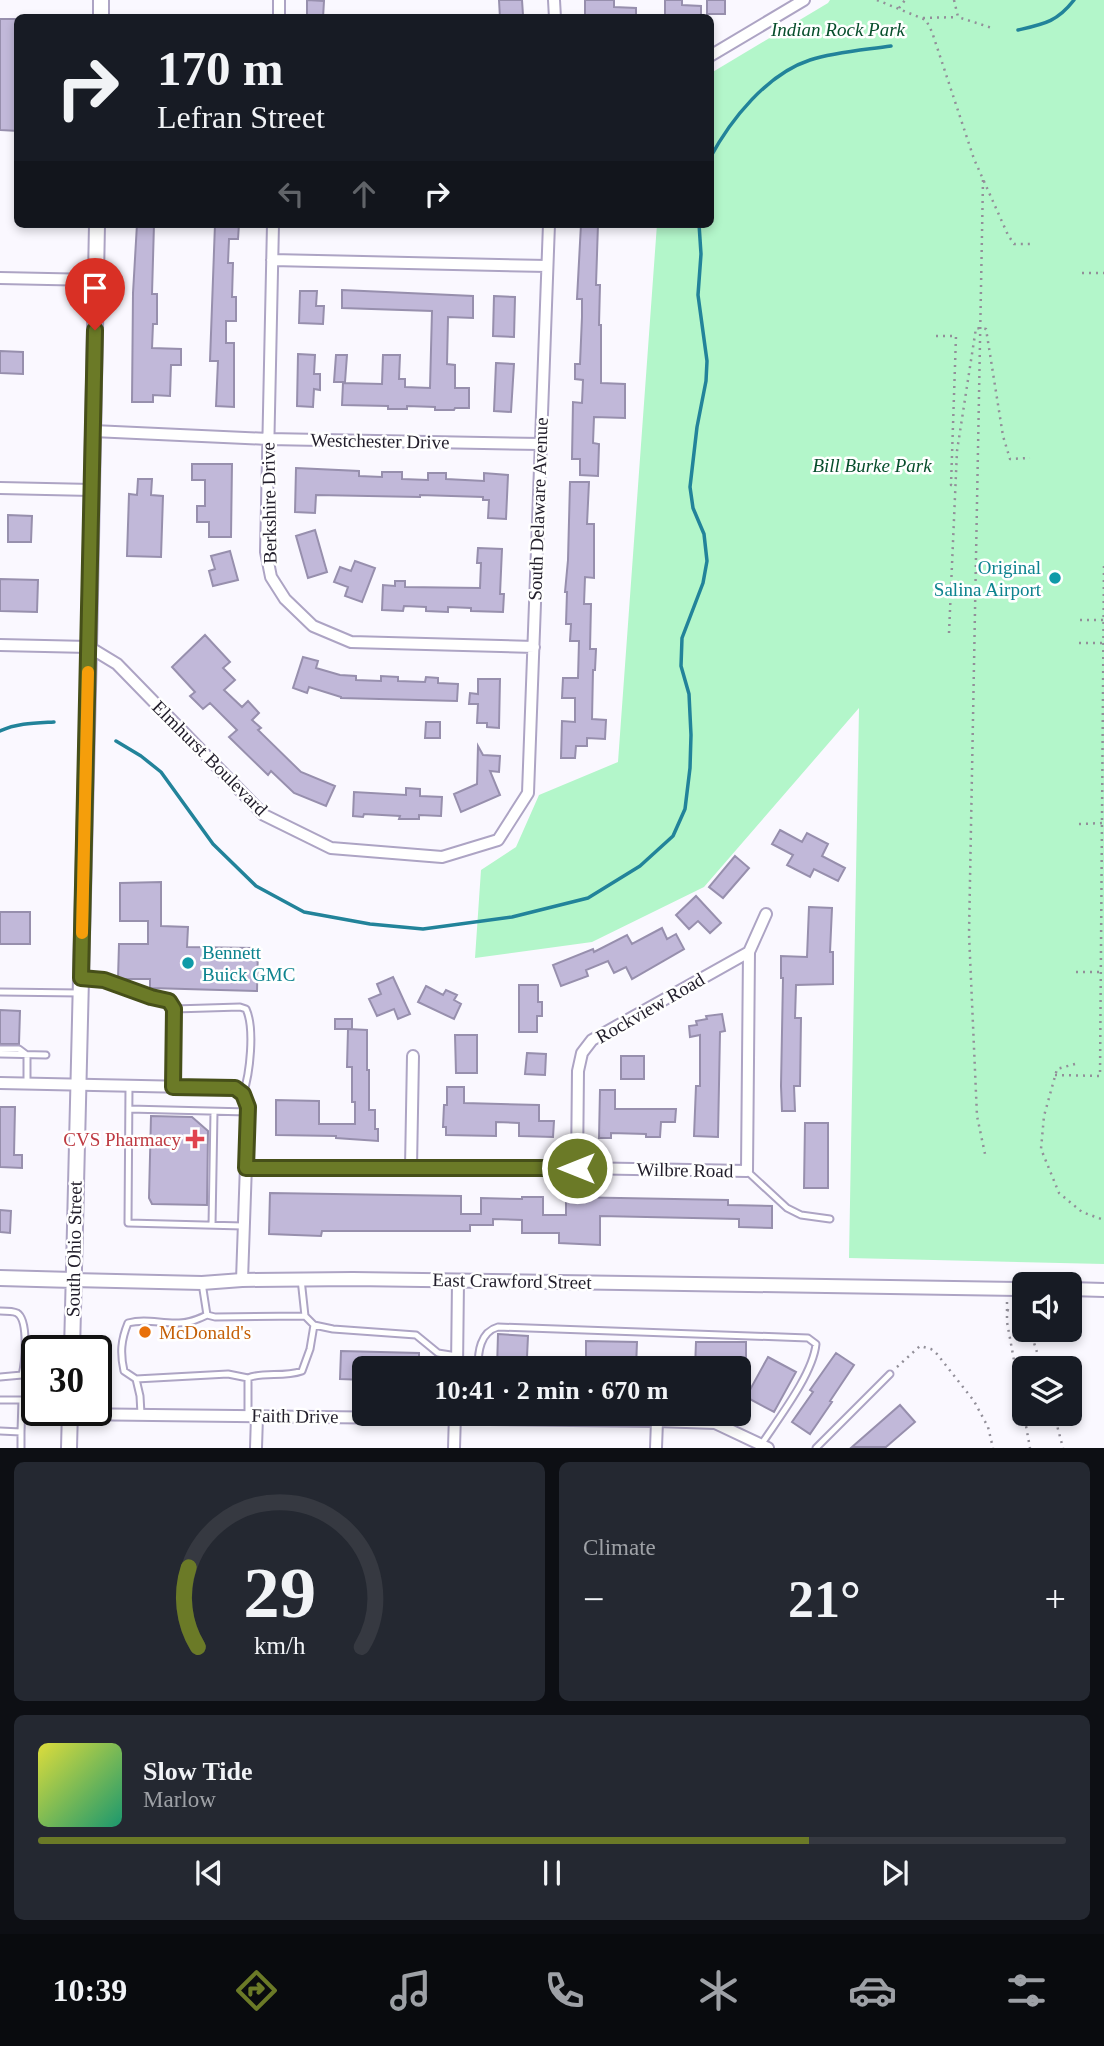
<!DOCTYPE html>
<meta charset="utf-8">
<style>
body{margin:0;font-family:"Times New Roman",serif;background:#242831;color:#f1f3f6;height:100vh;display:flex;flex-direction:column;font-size:26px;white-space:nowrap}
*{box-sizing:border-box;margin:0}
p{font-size:23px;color:#9ea1a6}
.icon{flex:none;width:38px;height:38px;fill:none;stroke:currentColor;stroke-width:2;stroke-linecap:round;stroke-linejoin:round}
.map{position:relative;height:1448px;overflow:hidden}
.sheet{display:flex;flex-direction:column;gap:14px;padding:14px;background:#0d0f14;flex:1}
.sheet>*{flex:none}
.top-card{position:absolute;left:14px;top:14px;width:700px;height:214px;border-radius:10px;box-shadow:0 4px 10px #0003;background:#171b24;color:#f1f3f6;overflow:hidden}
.fabs{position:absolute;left:1012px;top:1272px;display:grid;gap:14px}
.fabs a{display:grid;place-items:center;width:70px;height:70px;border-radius:10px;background:#171b24;box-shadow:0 4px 10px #0003;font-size:35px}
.speed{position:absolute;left:21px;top:1335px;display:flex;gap:14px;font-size:35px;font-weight:700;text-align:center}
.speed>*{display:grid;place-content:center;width:91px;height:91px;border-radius:50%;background:#171b24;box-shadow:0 4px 10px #0003;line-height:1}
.speed .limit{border:4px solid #111;border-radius:10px;background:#fff;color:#111}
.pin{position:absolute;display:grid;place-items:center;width:60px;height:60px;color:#fff;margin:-72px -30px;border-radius:50% 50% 50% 0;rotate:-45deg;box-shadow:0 0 7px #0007}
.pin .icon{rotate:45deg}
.me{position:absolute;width:77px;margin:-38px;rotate:270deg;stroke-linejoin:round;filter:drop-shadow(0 0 5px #0008)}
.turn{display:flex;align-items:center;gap:24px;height:147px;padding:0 28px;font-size:32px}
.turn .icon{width:91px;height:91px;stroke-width:2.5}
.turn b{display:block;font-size:49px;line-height:60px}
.lanes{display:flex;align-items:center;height:66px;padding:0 28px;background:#0003;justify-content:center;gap:35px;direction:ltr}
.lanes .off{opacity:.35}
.big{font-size:52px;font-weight:600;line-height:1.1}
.sheet .tile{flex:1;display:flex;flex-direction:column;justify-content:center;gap:10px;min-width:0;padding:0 24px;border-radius:10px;background:#242831}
.sheet .dial{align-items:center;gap:0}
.dial svg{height:182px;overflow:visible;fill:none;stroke:#363941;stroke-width:7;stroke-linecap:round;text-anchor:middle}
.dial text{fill:#f1f3f6;stroke:none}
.song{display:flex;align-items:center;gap:21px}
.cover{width:84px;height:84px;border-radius:10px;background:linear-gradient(135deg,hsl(60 70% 55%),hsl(160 70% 35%))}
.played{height:7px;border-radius:4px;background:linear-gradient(90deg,#6b7a27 75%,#363941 75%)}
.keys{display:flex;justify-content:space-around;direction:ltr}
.heat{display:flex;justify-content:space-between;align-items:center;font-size:38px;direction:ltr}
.sheet .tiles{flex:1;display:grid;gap:14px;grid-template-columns:1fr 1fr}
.tile:last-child{grid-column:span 2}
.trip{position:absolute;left:352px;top:1356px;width:399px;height:70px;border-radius:10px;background:#171b24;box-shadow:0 4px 10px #0003;font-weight:600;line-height:70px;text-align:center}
.dock{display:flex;height:112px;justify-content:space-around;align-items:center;background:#090b0e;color:#9ea1a6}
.dock .icon{width:49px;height:49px}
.dock .on{color:#6b7a27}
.dock b{font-size:32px;color:#f1f3f6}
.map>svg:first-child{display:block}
</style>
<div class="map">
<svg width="1104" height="1448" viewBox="0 0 1104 1448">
<rect width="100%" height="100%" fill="#faf8ff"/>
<path fill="#b3f6ca" d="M 830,0 L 1104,0 L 1104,1264 L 849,1258 L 859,708 L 704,887 L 592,942 L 475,958 L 481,870 L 516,847 L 539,795 L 618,762 L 657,224 L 710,224 L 711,73 L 828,3 Z"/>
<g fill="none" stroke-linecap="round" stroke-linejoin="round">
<path stroke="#22839a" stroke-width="3.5" d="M 1018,30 C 1044,24 1057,22 1074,0
M 710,158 C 731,119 767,74 810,60 C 835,52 864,50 891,46
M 0,731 C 17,723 35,723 54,722
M 116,741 L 141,756 L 161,772 L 213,844 L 256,886 L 304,912 L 370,924 L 423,929 L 512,917 L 588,898 L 640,866 L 673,836 L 685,809 L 690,768 L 691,735 L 689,694 L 681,666 L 682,638 L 703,583 L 707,561 L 704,534 L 693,508 L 690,487 L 697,427 L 706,381 L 707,361 L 698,295 L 701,254 L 699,224"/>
</g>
<path fill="#c1b8d9" stroke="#978fad" stroke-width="2" d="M 307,0 L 324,1 L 323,18 L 307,18 Z
M 499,0 L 522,0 L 523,15 L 519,15 L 519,18 L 500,18 Z
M 585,0 L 614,0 L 614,7 L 636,8 L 636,18 L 585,18 Z
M 665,0 L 682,0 L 682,5 L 701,6 L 701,18 L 665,18 Z
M 707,0 L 725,0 L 725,14 L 707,14 Z
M 0,19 L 18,19 L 18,131 L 0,130 Z
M 137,224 L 154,224 L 152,294 L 157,294 L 157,324 L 153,324 L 152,348 L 181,349 L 181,365 L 171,365 L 170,396 L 153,395 L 153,402 L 132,402 L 133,293 Z
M 215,224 L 239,224 L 238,239 L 229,239 L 228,263 L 233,263 L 232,297 L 236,297 L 236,321 L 226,321 L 226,343 L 234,343 L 234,407 L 216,406 L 218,361 L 210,361 Z
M 581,224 L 598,224 L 596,285 L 600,285 L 599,325 L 601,325 L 601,383 L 625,384 L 625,418 L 594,417 L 593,443 L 599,444 L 598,476 L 580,475 L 580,459 L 572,459 L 573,402 L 582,403 L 583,380 L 575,379 L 575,364 L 580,364 L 582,317 L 582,299 L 577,299 Z
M 342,290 L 473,296 L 473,318 L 448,317 L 447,364 L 455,365 L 455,388 L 469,388 L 469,408 L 455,408 L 454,410 L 435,410 L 435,407 L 407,406 L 407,409 L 388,409 L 388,406 L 342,405 L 343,383 L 382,384 L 383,355 L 400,355 L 399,379 L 405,379 L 405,387 L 430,388 L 432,311 L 342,308 Z
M 300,291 L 317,291 L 316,306 L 324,306 L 323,324 L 299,323 Z
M 494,296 L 515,297 L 514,337 L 493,336 Z
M 0,351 L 23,352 L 23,374 L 0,373 Z
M 298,354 L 315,355 L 314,374 L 320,374 L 320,390 L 314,389 L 313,407 L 297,406 Z
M 336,355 L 347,355 L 345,382 L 334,382 Z
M 496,363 L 514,364 L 511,412 L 494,411 Z
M 192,464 L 232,464 L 231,537 L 209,537 L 209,522 L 197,522 L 197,506 L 205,506 L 205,480 L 192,480 Z
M 296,468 L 359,471 L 359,476 L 382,477 L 382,472 L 402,472 L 402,479 L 428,480 L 428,473 L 446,473 L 446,479 L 484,481 L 484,473 L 508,475 L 506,519 L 488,518 L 489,500 L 483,500 L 483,497 L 420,495 L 420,497 L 316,495 L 315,513 L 295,512 Z
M 138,479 L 152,479 L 151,495 L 163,496 L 161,557 L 127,556 L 129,494 L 137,495 Z
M 570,482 L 589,482 L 587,524 L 594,524 L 594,578 L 585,577 L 584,604 L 591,604 L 590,649 L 596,649 L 595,670 L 593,670 L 592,719 L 606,720 L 605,739 L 587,738 L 587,746 L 576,746 L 575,758 L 561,758 L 562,721 L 575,722 L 575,698 L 562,698 L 563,678 L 578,678 L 579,641 L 570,641 L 571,624 L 566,624 L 567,592 L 565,592 L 568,560 Z
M 8,515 L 32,516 L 31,542 L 8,542 Z
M 315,530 L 327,572 L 308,578 L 296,536 Z
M 478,548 L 502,549 L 500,594 L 504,594 L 503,612 L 471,611 L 471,608 L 448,607 L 448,612 L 426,611 L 426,607 L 404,606 L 403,611 L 382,610 L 383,585 L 395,586 L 395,581 L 405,581 L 405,587 L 480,588 L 481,563 L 477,563 Z
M 230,551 L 238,580 L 213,586 L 209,571 L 215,569 L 211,556 Z
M 355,561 L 375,568 L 362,602 L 345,596 L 348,587 L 334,582 L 340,567 L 351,571 Z
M 0,579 L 38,580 L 37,612 L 0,611 Z
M 205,635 L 230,662 L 223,668 L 235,680 L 224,690 L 242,707 L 248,701 L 259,713 L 252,720 L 261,728 L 258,730 L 301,772 L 335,786 L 326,806 L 294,793 L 271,771 L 268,775 L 229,737 L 237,730 L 210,703 L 203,709 L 190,696 L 195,692 L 172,667 Z
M 303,657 L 318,661 L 316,668 L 340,675 L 356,676 L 356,680 L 381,681 L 381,676 L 398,677 L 398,681 L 425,682 L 426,677 L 438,678 L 438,683 L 458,684 L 457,701 L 341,698 L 341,697 L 309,687 L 307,693 L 293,688 Z
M 478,679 L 500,679 L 499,728 L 487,727 L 487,723 L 477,723 L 478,704 L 469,704 L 470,693 L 478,694 Z
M 426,722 L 440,722 L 440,738 L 425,738 Z
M 478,746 L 483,755 L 500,756 L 499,772 L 490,771 L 500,795 L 461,812 L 454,794 L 477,784 Z
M 406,788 L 420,789 L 420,796 L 442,797 L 441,816 L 419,815 L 419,819 L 399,819 L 400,816 L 364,814 L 363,817 L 353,816 L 354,792 L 406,795 Z
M 780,830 L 802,842 L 807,833 L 828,844 L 822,856 L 845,868 L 838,881 L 814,869 L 810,877 L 787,865 L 793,855 L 772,844 Z
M 735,856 L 749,868 L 723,898 L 709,887 Z
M 161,882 L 161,926 L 188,927 L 187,947 L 258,948 L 257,991 L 150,988 L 150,979 L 118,979 L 119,944 L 148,944 L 148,921 L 120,921 L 120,883 Z
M 696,896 L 721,923 L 710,933 L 698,921 L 689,929 L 676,915 Z
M 809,907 L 832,908 L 830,952 L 833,952 L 833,984 L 796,985 L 795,1018 L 801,1018 L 800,1086 L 794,1086 L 795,1111 L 782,1111 L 781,1086 L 783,978 L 781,978 L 781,956 L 807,957 Z
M 0,912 L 30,912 L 30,944 L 0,944 Z
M 662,928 L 667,939 L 676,934 L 684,949 L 632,979 L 626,967 L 614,973 L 608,961 L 586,970 L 588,976 L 561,986 L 553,965 L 593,949 L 594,952 L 627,935 L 632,944 Z
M 393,977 L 410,1014 L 398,1019 L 394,1009 L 377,1016 L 369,999 L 381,994 L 377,984 Z
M 519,985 L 538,985 L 538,1002 L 542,1002 L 542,1016 L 537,1016 L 537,1032 L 519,1032 Z
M 426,986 L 443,995 L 446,990 L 457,995 L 454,1000 L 461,1004 L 454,1019 L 418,1002 Z
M 0,1010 L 20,1011 L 19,1044 L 0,1044 Z
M 722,1014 L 725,1031 L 720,1032 L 718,1137 L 694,1136 L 696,1086 L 700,1086 L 700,1035 L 690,1037 L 689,1026 L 697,1025 L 696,1021 L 707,1019 L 706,1016 Z
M 335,1019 L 352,1019 L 352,1029 L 335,1029 Z
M 348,1029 L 367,1030 L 367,1070 L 369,1070 L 369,1110 L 375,1110 L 375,1129 L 378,1129 L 378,1141 L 336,1138 L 336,1136 L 276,1135 L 276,1100 L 319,1101 L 319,1124 L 355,1124 L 355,1102 L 352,1102 L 352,1067 L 347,1067 Z
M 455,1035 L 477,1035 L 477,1073 L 456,1073 Z
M 527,1053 L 546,1054 L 545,1075 L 525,1074 Z
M 621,1056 L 644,1056 L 644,1079 L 621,1079 Z
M 447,1087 L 464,1087 L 464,1103 L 539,1105 L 539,1121 L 554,1121 L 553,1137 L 519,1136 L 519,1123 L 496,1122 L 496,1136 L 446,1135 L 446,1127 L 443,1127 L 444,1105 L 447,1105 Z
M 600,1090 L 615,1090 L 615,1109 L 676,1109 L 675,1122 L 661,1122 L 660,1137 L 646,1137 L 646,1134 L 611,1133 L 611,1138 L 599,1138 Z
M 0,1107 L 15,1107 L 14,1155 L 22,1155 L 22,1168 L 0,1167 Z
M 151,1116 L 192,1117 L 208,1131 L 207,1205 L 152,1204 L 149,1198 Z
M 805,1123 L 828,1123 L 828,1188 L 804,1188 Z
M 270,1193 L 461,1196 L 461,1214 L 481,1214 L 481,1198 L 522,1199 L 522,1197 L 543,1197 L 543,1215 L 566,1215 L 566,1197 L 728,1200 L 728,1205 L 772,1206 L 772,1228 L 739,1227 L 739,1219 L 600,1216 L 600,1245 L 559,1243 L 559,1233 L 522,1233 L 522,1220 L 493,1219 L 493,1225 L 470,1225 L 470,1231 L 322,1231 L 321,1236 L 269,1234 Z
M 0,1210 L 11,1211 L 10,1233 L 0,1232 Z
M 498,1334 L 528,1336 L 527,1357 L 586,1358 L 586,1341 L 637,1342 L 636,1368 L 497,1368 Z
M 696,1342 L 746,1342 L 746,1368 L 695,1368 Z
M 341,1351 L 419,1353 L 419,1368 L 364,1368 L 364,1380 L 340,1379 Z
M 836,1353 L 854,1365 L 830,1401 L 832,1402 L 810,1434 L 792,1422 L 813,1392 L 810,1390 Z
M 768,1357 L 796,1372 L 774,1412 L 746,1397 Z
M 900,1405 L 915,1422 L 886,1447 L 852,1447 Z"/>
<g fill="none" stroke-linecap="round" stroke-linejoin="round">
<defs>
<path id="service" d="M 81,978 L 104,980 L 151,997 L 168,1001 L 174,1009 L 173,1087
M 0,992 L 80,993
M 174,1009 L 240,1007 L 246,1009 C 255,1028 250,1074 243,1094
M 0,1049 L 19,1049 L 27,1055
M 0,1054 L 46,1055
M 27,1083 L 27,1055
M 129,1086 L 128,1223 L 243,1226
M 129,1109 L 248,1112
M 748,1172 L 787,1208 L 801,1215 L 830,1219
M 212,1225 L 214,1112
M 301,1279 L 305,1316 L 314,1325 L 333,1329 L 416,1335 L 438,1353 L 457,1356
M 202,1283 L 207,1315 L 215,1317 L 305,1316
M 0,1311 C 5,1311 13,1311 17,1313 C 29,1320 25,1363 22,1375 L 0,1377
M 207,1315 C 198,1319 190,1323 179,1323 C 161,1324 146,1318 128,1323 C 121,1340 120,1353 124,1371 L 136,1379 L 228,1374 L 248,1378
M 478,1368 C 478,1352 480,1332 498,1327 L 808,1338 L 816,1344 C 813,1374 778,1419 761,1445
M 22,1375 L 37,1375
M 136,1379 L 140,1396 L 141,1414
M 0,1400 L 37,1400
M 248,1416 L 248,1378 C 265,1371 282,1378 302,1371 L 310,1349 L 314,1325
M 0,1431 L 21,1432 L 22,1400
M 21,1448 L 21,1432
M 816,1448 L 890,1374"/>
<path id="minor" d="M 554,0 L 555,18
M 279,18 L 279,0
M 710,56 L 804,0
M 273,224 L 266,552 L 271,577 L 285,599 L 313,626 L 351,642 L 534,647
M 272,260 L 547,266
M 0,278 L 96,280
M 93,431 L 268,439 L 540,444
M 0,488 L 92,490
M 0,645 L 89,647 L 117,664 L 264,815 L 331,848 L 442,857 L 498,840 L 528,793 L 549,224
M 0,1083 L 235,1088 L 243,1094 L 248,1107 L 242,1280
M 411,1167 L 413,1056
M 246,1168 L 577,1168 L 747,1171 L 749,952 L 766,914
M 577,1168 L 578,1071 L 582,1053 L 592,1040 L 749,952
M 457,1368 L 458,1281
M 70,1414 L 657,1421 L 715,1423 L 768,1448
M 256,1448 L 257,1416
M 454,1448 L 455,1414
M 656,1448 L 657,1421"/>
<path id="tertiary" d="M 73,1280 L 202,1283 L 242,1280 L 353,1279 L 1024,1289
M 1069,1289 L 1104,1290"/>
<path id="secondary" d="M 101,18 L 101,0
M 0,1278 L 73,1280
M 72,1351 L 89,647 L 97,224
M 69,1448 L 70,1410"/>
</defs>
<use href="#service" stroke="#ada4c4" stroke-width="9"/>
<use href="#minor" stroke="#ada4c4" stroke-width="14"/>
<use href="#tertiary" stroke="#ada4c4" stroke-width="16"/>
<use href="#secondary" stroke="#ada4c4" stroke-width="18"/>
<path stroke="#928f99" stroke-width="2.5" stroke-dasharray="2 5" stroke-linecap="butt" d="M 877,0 L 926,20 L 932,32 L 974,159 L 1008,235 L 1014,244 L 1032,244
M 954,0 L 958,17 L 992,28
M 899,8 L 905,0
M 923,18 L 958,17
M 983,180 L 969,934 L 977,1116 L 985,1154
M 1082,273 L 1104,273
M 936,336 L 956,336 L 951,485 L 955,485
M 1080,620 L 1104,620
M 949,633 L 957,451 L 976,328 L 986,329 L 1003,436 L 1010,459 L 1030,458
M 1079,643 L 1104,643
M 1079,824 L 1104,823
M 1076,972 L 1104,972
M 1075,1064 L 1057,1069 L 1044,1116 L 1041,1149 L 1059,1193 L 1082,1212 L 1104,1220
M 1055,1075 L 1100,1076 L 1104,563
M 1007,1302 L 1007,1322 L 1030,1448
M 1007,1310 L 1018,1313 L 1024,1318
M 1030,1330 L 1042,1368
M 897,1367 L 920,1346 L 931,1349 L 937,1354 L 974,1401 L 988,1427 L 993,1448
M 1054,1414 L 1063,1448"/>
<use href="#service" stroke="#fff" stroke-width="5"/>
<use href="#minor" stroke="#fff" stroke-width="10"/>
<use href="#tertiary" stroke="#fff" stroke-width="12"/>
<use href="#secondary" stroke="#fff" stroke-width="14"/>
</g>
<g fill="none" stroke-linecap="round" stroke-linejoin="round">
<defs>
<path id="route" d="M 95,330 L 81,978 L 104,980 L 151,997 L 169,1001 L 174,1009 L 173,1087 L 235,1088 L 243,1094 L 248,1107 L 246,1168 L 577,1168"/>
</defs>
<use href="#route" stroke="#464f19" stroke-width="18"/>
<use href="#route" stroke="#6b7a27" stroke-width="12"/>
<path stroke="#f59e0b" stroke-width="12" d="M 82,933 L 88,672"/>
</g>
<g fill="#0f9aa8" stroke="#fff" stroke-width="2.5">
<circle cx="1055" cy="578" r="7"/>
<circle cx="188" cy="963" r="7"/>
</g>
<path fill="#e0444e" stroke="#fff" stroke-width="2.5" d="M191.5 1128.5h7v7h7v7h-7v7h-7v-7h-7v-7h7z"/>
<circle fill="#e8710a" stroke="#fff" stroke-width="2.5" cx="145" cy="1332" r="7"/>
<g text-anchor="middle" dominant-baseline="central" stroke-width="5" stroke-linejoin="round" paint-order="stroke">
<g font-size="19" font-style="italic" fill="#074e2c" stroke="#fff">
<text x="838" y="29">Indian Rock Park</text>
<text x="872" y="465">Bill Burke Park</text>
</g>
<g font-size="19" fill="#211d2a" stroke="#fff">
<text transform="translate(380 441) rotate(1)">Westchester Drive</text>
<text transform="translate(269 503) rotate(-91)">Berkshire Drive</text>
<text transform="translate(538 509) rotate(-88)">South Delaware Avenue</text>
<text transform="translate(210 758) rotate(45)">Elmhurst Boulevard</text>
<text transform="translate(650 1008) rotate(-30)">Rockview Road</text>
<text transform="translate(685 1170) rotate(1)">Wilbre Road</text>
<text transform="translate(74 1249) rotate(-89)">South Ohio Street</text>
<text transform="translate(512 1281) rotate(1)">East Crawford Street</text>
<text transform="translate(295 1416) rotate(1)">Faith Drive</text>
</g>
<g font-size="19" fill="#0d838f" stroke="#fff" text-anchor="end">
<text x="1041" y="567">Original<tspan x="1041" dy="22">Salina Airport</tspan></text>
<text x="202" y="952" text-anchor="start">Bennett<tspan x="202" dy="22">Buick GMC</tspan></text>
</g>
<g font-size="19" fill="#be3a42" stroke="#fff" text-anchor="end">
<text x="181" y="1139">CVS Pharmacy</text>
</g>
<g font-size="19" fill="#c56008" stroke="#fff" text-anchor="start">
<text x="159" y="1332">McDonald's</text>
</g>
</g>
</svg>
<div class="fabs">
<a><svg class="icon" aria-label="sound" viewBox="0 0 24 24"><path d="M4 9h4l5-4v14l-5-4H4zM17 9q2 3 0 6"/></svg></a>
<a><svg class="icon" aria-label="layers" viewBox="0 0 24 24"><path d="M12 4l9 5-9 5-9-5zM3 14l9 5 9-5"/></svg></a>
</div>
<div class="speed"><div class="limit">30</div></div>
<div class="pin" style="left:95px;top:330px;background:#d93025"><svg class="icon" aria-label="arrive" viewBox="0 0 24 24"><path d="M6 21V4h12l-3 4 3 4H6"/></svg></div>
<svg class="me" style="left:577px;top:1168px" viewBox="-20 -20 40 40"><circle r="17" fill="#6b7a27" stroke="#fff" stroke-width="3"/><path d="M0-11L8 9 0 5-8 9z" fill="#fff"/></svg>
<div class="trip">10:41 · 2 min · 670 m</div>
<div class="top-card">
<div class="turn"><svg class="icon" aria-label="right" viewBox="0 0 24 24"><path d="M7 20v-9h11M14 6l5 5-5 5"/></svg><div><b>170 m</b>Lefran Street</div></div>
<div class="lanes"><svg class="icon off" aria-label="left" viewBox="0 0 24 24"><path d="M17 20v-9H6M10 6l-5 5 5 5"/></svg><svg class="icon off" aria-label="ahead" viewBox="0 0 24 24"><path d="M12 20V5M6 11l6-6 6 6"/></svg><svg class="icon" aria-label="right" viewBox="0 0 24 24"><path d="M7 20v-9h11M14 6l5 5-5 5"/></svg></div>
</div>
</div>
<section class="sheet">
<div class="tiles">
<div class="tile dial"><svg viewBox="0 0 100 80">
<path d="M14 69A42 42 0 1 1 86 69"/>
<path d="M14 69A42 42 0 0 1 10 34" stroke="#6b7a27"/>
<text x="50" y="56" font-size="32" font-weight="700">29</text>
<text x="50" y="72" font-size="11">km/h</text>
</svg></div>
<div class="tile"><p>Climate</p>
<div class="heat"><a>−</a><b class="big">21°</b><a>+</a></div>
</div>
<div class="tile">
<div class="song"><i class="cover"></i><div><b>Slow Tide</b><p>Marlow</p></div></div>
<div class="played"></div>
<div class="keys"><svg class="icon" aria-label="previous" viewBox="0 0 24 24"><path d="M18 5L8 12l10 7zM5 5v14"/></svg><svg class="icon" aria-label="pause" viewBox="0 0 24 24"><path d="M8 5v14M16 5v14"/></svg><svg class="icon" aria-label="next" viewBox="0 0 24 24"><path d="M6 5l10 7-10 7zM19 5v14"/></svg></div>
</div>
</div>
</section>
<nav class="dock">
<b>10:39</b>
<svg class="icon on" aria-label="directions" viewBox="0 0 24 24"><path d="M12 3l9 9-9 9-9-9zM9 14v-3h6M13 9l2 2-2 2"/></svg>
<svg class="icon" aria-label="music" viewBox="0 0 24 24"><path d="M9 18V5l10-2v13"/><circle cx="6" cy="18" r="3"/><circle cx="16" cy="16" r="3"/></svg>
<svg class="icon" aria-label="phone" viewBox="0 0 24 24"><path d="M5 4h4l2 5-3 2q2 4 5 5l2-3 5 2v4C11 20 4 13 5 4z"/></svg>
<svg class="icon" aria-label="climate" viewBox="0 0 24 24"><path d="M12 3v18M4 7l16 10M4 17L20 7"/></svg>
<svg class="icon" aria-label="car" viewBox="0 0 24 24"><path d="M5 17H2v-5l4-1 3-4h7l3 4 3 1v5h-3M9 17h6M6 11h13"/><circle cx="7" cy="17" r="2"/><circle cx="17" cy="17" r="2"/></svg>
<svg class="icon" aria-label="filters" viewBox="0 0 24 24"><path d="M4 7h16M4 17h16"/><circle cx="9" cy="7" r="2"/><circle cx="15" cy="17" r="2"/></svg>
</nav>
